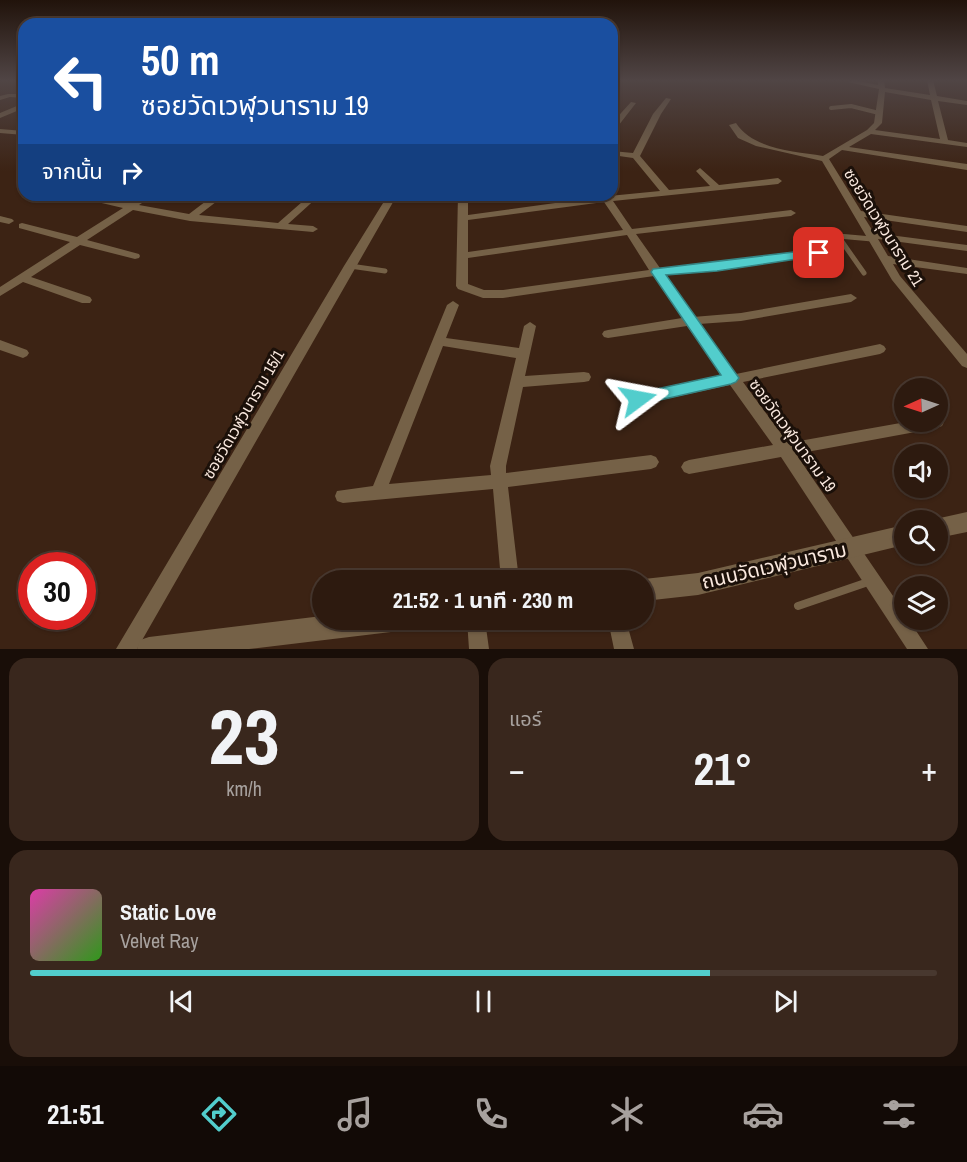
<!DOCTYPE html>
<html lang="th">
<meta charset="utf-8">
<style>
body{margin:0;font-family:"Archivo Narrow","Noto Sans Thai",sans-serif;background:#39271d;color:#f1f3f6;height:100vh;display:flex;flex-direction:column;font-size:22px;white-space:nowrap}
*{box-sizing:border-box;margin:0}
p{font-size:20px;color:#a7a19e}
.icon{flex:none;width:33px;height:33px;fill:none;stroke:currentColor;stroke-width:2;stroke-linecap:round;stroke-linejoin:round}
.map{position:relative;height:649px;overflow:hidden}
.sheet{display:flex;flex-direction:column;gap:9px;padding:9px;background:#190e08;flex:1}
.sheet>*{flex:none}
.banner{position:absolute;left:18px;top:18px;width:600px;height:183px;border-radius:18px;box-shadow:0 2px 4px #0004,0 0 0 2px #48382f;background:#1a4fa0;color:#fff;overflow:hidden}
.needle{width:39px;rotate:267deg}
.buttons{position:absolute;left:894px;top:378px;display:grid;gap:12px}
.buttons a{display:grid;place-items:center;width:54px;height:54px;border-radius:50%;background:#2d1a0f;box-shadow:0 2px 4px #0004,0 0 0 2px #48382f;font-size:30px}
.speed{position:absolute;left:18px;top:552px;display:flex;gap:12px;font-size:30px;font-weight:700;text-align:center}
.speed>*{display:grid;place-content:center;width:78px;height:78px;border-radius:50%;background:#2d1a0f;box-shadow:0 2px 4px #0004,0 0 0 2px #48382f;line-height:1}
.speed .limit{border:9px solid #d22;background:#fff;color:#111}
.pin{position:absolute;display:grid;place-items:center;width:51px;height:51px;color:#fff;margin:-26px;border-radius:12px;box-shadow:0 3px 9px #0006}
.me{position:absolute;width:66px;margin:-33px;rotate:77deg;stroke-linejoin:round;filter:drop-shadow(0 0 4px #0008)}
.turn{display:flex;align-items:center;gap:21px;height:126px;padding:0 24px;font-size:27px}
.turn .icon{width:78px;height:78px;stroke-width:2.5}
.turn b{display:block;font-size:42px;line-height:51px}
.then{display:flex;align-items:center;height:57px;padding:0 24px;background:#0003;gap:12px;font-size:22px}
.big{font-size:45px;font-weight:700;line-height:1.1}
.sheet .card{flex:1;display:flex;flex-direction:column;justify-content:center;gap:9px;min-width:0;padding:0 21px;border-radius:18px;background:#39271d}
.sheet .dial{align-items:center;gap:0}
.dial b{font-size:78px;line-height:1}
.song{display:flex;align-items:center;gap:18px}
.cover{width:72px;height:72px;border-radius:9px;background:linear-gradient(135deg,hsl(320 70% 55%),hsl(110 70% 35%))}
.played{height:6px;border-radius:3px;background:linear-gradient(90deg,#52cdcc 75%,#48382f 75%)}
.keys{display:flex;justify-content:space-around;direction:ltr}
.heat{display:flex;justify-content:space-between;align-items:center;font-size:33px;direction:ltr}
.sheet .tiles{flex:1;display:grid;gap:9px;grid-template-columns:1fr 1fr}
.card:last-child{grid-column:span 2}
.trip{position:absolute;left:312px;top:570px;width:342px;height:60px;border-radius:30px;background:#2d1a0f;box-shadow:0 2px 4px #0004,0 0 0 2px #48382f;font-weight:700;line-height:60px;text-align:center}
.tabs{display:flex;height:96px;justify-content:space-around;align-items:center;background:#120a06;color:#a7a19e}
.tabs .icon{width:42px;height:42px}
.tabs .current{color:#52cdcc}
.tabs b{font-size:27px;color:#f1f3f6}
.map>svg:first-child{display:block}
</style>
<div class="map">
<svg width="967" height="649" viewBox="0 0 967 649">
<rect width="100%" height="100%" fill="#3c2314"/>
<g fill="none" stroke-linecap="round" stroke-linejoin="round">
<path stroke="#756147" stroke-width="4" d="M 831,108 L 851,106 L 879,113"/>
<path stroke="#756147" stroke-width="5" d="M 350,266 L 385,271
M 864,273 L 838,236 L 872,239"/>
<path stroke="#756147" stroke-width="8" d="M 798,606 L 871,581"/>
<path fill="#756147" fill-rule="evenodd" d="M 853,80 L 878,85 L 878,80 L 884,80 L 885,88 L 930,95 L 927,80 L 933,80 L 937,96 L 967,101 L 967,105 L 938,101 L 948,140 L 967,143 L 967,147 L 871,134 L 849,147 L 967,164 L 967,170 L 842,150 L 829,159 L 861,211 L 967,226 L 967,232 L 864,217 L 874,233 L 967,245 L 967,251 L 878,239 L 888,256 L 967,268 L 967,274 L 893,264 L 900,276 L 967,354 L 967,368 L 962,366 L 892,280 L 822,161 L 756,146 L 738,138 L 729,125 L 736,123 C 754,150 794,151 823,156 L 867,130 L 874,123 L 879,89 L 848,82 ZM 885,92 L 931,100 L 940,139 L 875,130 L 882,123 Z
M 8,94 L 24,94 L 24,98 L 10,97 L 0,100 L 0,96 Z
M 666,98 L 671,99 L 661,114 L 640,156 L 669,190 L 710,186 L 696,171 L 700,168 L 719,185 L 778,178 L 782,181 L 778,184 L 613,201 L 632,229 L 791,210 L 796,213 L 791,216 L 636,234 L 660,268 L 717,264 L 819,250 L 824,253 L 819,256 L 717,270 L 664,275 L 693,317 L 741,313 L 851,294 L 857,298 L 851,302 L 741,321 L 699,324 L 736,374 L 880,344 L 884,346 L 886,349 L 884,352 L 880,354 L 743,382 L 788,443 L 906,422 L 938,422 L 938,416 L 942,418 L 944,422 L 942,426 L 937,428 L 796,454 L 904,612 L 904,620 L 909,620 L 928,649 L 907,649 L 781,457 L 689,474 L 684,472 L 681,467 L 684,462 L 689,460 L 773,445 L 730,385 L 638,405 L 633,403 L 631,399 L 633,395 L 638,393 L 723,376 L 687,326 L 608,338 L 604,337 L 602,334 L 604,331 L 608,330 L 682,318 L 654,276 L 503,298 L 483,298 L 458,289 L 456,286 L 458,195 L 468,195 L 468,215 L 577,200 L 563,195 C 576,195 588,198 601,197 L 599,195 L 609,196 L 660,191 L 633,158 L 612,155 L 612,151 L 633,153 L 653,114 ZM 604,202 L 623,230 L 468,252 L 468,220 ZM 627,235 L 649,270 L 503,290 L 484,290 L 468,284 L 468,258 Z
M 631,102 L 636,103 L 615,130 L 612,130 L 612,123 Z
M 24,103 L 24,108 L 0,118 L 0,113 Z
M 0,129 L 24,131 L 24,135 L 0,133 Z
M 74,195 L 91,195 L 130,203 L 143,195 L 154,195 L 139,205 L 189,214 L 214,195 L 225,195 L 199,215 L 278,223 L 310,195 L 320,195 L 288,224 L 313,226 L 318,229 L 313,232 L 190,221 L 133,210 L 87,240 L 139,254 L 140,256 L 139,258 L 135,259 L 80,245 L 31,277 L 90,297 L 92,300 L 90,303 L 82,303 L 23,282 L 0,296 L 0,287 L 70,242 L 19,228 L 19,224 L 22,223 L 77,237 L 123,208 L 76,197 Z
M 388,195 L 394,195 L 396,197 L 137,649 L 116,649 L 344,266 Z
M 0,216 L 12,219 L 14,221 L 9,224 L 0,222 Z
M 453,301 L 459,305 L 446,338 L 519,348 L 524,326 L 530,322 L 536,326 L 525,376 L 584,372 L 589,373 L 591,377 L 589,381 L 584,382 L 523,387 L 506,466 L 506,473 L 651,455 L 656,457 L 659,462 L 656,467 L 651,469 L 508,487 L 519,580 L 501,580 L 493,489 L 343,503 L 337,501 L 335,496 L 337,491 L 373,486 L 447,305 ZM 443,346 L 516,358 L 490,466 L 491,475 L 389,484 Z
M 0,340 L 27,350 L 29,353 L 27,356 L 23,358 L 0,350 Z
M 467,620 L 485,620 L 489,649 L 469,649 Z
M 608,620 L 626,620 L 634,649 L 614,649 Z"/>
<path fill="#756147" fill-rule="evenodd" d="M 967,512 L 967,532 L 938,538 L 938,520 L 931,520 Z
M 904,525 L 904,545 L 698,595 L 644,601 L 644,580 L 640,580 L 644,579 L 698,573 Z
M 322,616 L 322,620 L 403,620 L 399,628 L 391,632 L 249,649 L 137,649 L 140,640 L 149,637 Z"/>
</g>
<linearGradient id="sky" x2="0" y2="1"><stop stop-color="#21130b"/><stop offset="0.47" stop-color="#504545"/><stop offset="1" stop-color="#504545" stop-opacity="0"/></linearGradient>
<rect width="967" height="171" fill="url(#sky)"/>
<path fill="#52cdcc" stroke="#358585" stroke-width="1.5" d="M 819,249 L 823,250 L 823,255 L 717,271 L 666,275 L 739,378 L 736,382 L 731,384 L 638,405 L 632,403 L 630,399 L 632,395 L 638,393 L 721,375 L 651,272 L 653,269 Z"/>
<g text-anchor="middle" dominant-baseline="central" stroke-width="6" stroke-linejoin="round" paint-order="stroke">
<g font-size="16" fill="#fae9df" stroke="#1b1009">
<text transform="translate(884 227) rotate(58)">ซอยวัดเวฬุวนาราม 21</text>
<text transform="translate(243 414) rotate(-60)">ซอยวัดเวฬุวนาราม 15/1</text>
<text transform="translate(793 435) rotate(54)">ซอยวัดเวฬุวนาราม 19</text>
</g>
<g font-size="20" fill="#fae9df" stroke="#1b1009">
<text transform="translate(774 565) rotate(-13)">ถนนวัดเวฬุวนาราม</text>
</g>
</g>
</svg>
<div class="buttons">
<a><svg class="needle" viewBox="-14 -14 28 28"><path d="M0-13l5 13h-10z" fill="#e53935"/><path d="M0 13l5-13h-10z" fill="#a7a19e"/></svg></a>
<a><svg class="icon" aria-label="sound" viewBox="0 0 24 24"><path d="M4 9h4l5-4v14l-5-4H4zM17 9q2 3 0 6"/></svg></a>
<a><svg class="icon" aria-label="search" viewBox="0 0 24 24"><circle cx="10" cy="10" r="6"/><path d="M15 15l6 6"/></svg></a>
<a><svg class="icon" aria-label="layers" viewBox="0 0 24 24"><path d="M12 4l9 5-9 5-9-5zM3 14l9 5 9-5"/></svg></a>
</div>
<div class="speed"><div class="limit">30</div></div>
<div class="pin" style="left:819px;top:253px;background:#d93025"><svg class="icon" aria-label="arrive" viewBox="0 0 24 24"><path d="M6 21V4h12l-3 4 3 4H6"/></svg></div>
<svg class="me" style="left:638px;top:399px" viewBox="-20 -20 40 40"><path d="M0-17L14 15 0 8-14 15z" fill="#52cdcc" stroke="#fff" stroke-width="4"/></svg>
<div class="trip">21:52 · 1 นาที · 230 m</div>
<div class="banner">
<div class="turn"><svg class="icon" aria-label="left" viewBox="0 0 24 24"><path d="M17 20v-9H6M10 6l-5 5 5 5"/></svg><div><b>50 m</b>ซอยวัดเวฬุวนาราม 19</div></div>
<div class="then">จากนั้น<svg class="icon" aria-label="right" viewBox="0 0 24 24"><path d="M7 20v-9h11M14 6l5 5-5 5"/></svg></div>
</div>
</div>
<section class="sheet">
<div class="tiles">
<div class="card dial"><b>23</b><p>km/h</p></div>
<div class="card"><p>แอร์</p>
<div class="heat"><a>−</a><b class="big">21°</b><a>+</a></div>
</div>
<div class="card">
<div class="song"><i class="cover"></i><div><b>Static Love</b><p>Velvet Ray</p></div></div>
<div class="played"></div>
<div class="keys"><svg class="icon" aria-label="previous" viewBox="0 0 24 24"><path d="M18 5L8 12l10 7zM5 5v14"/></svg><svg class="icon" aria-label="pause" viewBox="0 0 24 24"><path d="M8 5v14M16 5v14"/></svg><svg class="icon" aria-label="next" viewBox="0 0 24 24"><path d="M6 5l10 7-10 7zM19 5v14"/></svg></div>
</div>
</div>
</section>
<nav class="tabs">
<b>21:51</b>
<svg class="icon current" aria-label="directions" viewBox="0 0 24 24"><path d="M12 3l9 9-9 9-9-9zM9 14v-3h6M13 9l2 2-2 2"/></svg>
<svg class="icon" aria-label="music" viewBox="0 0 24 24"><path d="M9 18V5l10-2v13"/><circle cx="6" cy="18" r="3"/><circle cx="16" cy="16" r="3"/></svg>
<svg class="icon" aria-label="phone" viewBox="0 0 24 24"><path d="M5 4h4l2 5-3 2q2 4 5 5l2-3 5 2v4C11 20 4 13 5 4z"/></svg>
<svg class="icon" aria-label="climate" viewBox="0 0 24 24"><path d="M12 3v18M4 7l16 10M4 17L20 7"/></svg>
<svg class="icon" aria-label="car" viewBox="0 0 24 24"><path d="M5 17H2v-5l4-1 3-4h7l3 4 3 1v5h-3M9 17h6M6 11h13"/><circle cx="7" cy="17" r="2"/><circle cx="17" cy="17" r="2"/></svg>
<svg class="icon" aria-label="filters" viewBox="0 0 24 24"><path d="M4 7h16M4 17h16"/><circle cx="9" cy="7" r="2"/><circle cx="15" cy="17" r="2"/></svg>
</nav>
